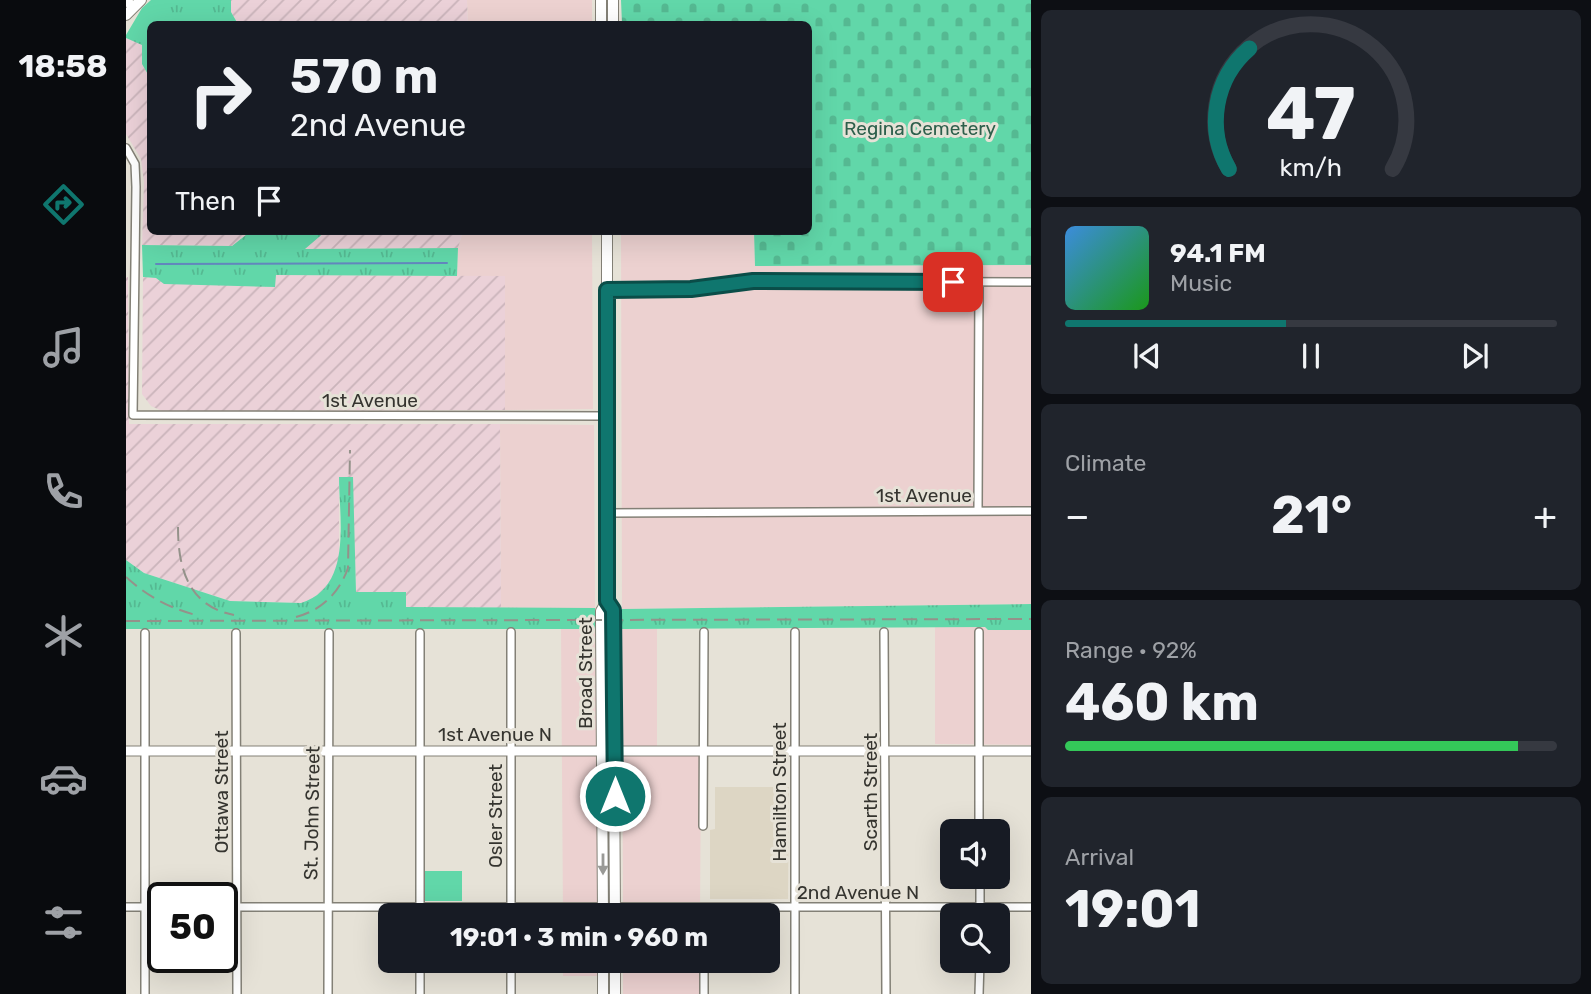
<!DOCTYPE html>
<meta charset="utf-8">
<style>
body{margin:0;font-family:Rubik,sans-serif;background:#20242c;color:#f1f3f6;height:100vh;display:flex;flex-direction:column;font-size:26px;white-space:nowrap}
*{box-sizing:border-box;margin:0}
p{font-size:23px;color:#9ea1a6}
.icon{flex:none;width:38px;height:38px;fill:none;stroke:currentColor;stroke-width:2;stroke-linecap:round;stroke-linejoin:round}
.map{position:relative;flex:1;overflow:hidden}
.panel{display:flex;flex-direction:column;gap:10px;padding:10px;background:#0d0f14;width:560px}
.panel>*{flex:none}
.hud{position:absolute;left:21px;top:21px;width:665px;height:214px;border-radius:10px;box-shadow:0 7px 28px #0002;background:#171b24;color:#f1f3f6;overflow:hidden}
.fabs{position:absolute;left:814px;top:819px;display:grid;gap:14px}
.fabs a{display:grid;place-items:center;width:70px;height:70px;border-radius:10px;background:#171b24;box-shadow:0 7px 28px #0002;font-size:35px}
.speed{position:absolute;left:21px;top:882px;display:flex;gap:14px;font-size:35px;font-weight:700;text-align:center}
.speed>*{display:grid;place-content:center;width:91px;height:91px;border-radius:50%;background:#171b24;box-shadow:0 7px 28px #0002;line-height:1}
.speed .limit{border:4px solid #111;border-radius:10px;background:#fff;color:#111}
.pin{position:absolute;display:grid;place-items:center;width:60px;height:60px;color:#fff;margin:-30px;border-radius:14px;box-shadow:0 4px 10px #0006}
.me{position:absolute;width:77px;margin:-38px;rotate:0deg;stroke-linejoin:round;filter:drop-shadow(0 0 5px #0008)}
.turn{display:flex;align-items:center;gap:24px;height:147px;padding:0 28px;font-size:32px}
.turn .icon{width:91px;height:91px;stroke-width:2.5}
.turn b{display:block;font-size:49px;line-height:60px}
.then{display:flex;align-items:center;height:66px;padding:0 28px;background:#0003;gap:14px;font-size:26px}
.big{font-size:52px;font-weight:700;line-height:1.1}
.panel .tile{flex:1;display:flex;flex-direction:column;justify-content:center;gap:10px;min-width:0;padding:0 24px;border-radius:10px;background:#20242c}
.panel .dial{align-items:center;gap:0}
.dial svg{height:182px;overflow:visible;fill:none;stroke:#363941;stroke-width:7;stroke-linecap:round;text-anchor:middle}
.dial text{fill:#f1f3f6;stroke:none}
.song{display:flex;align-items:center;gap:21px}
.cover{width:84px;height:84px;border-radius:10px;background:linear-gradient(135deg,hsl(210 70% 55%),hsl(120 70% 35%))}
.played{height:7px;border-radius:4px;background:linear-gradient(90deg,#0f766e 45%,#363941 45%)}
.keys{display:flex;justify-content:space-around;direction:ltr}
.heat{display:flex;justify-content:space-between;align-items:center;font-size:38px;direction:ltr}
.charge{height:10px;border-radius:5px;background:linear-gradient(90deg,#34c759 92%,#363941 0)}
.trip{position:absolute;left:252px;top:903px;width:402px;height:70px;border-radius:10px;background:#171b24;box-shadow:0 7px 28px #0002;font-weight:700;line-height:70px;text-align:center}
main{display:flex;flex:1;min-height:0}
.dock{display:flex;flex-direction:column;width:126px;justify-content:space-around;align-items:center;background:#090b0e;color:#9ea1a6}
.dock .icon{width:49px;height:49px}
.dock .active{color:#0f766e}
.dock b{font-size:32px;color:#f1f3f6}
.map>svg:first-child{display:block}
</style>
<main>
<nav class="dock">
<b>18:58</b>
<svg class="icon active" aria-label="directions" viewBox="0 0 24 24"><path d="M12 3l9 9-9 9-9-9zM9 14v-3h6M13 9l2 2-2 2"/></svg>
<svg class="icon" aria-label="music" viewBox="0 0 24 24"><path d="M9 18V5l10-2v13"/><circle cx="6" cy="18" r="3"/><circle cx="16" cy="16" r="3"/></svg>
<svg class="icon" aria-label="phone" viewBox="0 0 24 24"><path d="M5 4h4l2 5-3 2q2 4 5 5l2-3 5 2v4C11 20 4 13 5 4z"/></svg>
<svg class="icon" aria-label="climate" viewBox="0 0 24 24"><path d="M12 3v18M4 7l16 10M4 17L20 7"/></svg>
<svg class="icon" aria-label="car" viewBox="0 0 24 24"><path d="M5 17H2v-5l4-1 3-4h7l3 4 3 1v5h-3M9 17h6M6 11h13"/><circle cx="7" cy="17" r="2"/><circle cx="17" cy="17" r="2"/></svg>
<svg class="icon" aria-label="filters" viewBox="0 0 24 24"><path d="M4 7h16M4 17h16"/><circle cx="9" cy="7" r="2"/><circle cx="15" cy="17" r="2"/></svg>
</nav>
<div class="map">
<svg width="905" height="994" viewBox="0 0 905 994">
<defs>
<pattern id="industrial-furrows" width="10" height="10" patternUnits="userSpaceOnUse" patternTransform="scale(1.75)"><rect width="10" height="10" fill="#ebd1d8"/><path d="M-1 1l2-2M0 10L10 0M9 11l2-2" fill="none" stroke="#cab4ba"/></pattern>
<pattern id="grass-tufts" width="24" height="20" patternUnits="userSpaceOnUse" patternTransform="scale(1.75)"><rect width="24" height="20" fill="#61d7a9"/><path d="M3 7l-1-3M5 7V3M7 7l1-3M15 17l-1-3M17 17v-4M19 17l1-3" fill="none" stroke="#55b992"/></pattern>
<pattern id="cemetery-stones" width="16" height="16" patternUnits="userSpaceOnUse" patternTransform="scale(1.75)"><rect width="16" height="16" fill="#61d7a9"/><path d="M2 7V4a2 2 0 0 1 4 0v3zM10 15v-3a2 2 0 0 1 4 0v3z" fill="#55b992"/></pattern>
</defs>
<rect width="100%" height="100%" fill="#e6e2d7"/>
<path fill="#ecd1d0" d="M 341,0 L 466,0 L 466,24 L 342,24 Z
M 337,231 L 466,231 L 467,409 L 379,410 L 379,276 L 331,276 L 332,248 Z
M 495,231 L 628,231 L 629,266 L 905,265 L 905,604 L 496,609 Z
M 374,424 L 468,425 L 469,608 L 375,608 Z
M 809,627 L 859,627 L 862,630 L 905,630 L 905,745 L 809,744 Z
M 435,629 L 469,629 L 472,915 L 437,915 Z
M 496,629 L 531,629 L 531,755 L 575,755 L 574,915 L 497,915 Z
M 437,961 L 472,961 L 472,976 L 437,976 Z
M 497,961 L 574,961 L 574,994 L 497,994 Z"/>
<path fill="url(#industrial-furrows)" d="M 105,0 L 341,0 L 342,24 L 112,24 L 105,12 Z
M 0,38 L 16,44 L 16,64 L 24,78 L 24,231 L 125,231 L 106,246 L 16,245 L 18,182 L 15,159 L 0,134 Z
M 200,231 L 337,231 L 332,248 L 178,249 Z
M 149,275 L 379,276 L 379,410 L 36,411 L 25,406 L 16,394 L 17,277 L 149,287 Z
M 0,277 L 2,277 L 3,424 L 374,424 L 375,608 L 280,607 L 279,592 L 230,592 L 226,477 L 213,477 L 213,557 L 208,576 L 198,590 L 184,600 L 175,603 L 104,601 L 18,573 L 0,560 Z"/>
<path fill="#ddd6c4" d="M 589,787 L 663,787 L 662,899 L 584,899 L 584,830 L 589,829 Z"/>
<path fill="url(#grass-tufts)" d="M 25,0 L 105,0 L 105,12 L 112,24 L 24,24 L 24,78 L 16,64 L 16,45 L 0,38 L 0,35 L 16,8 Z
M 125,231 L 200,231 L 179,249 L 332,248 L 331,276 L 150,275 L 149,287 L 38,284 L 30,278 L 17,277 L 16,245 L 106,246 Z
M 213,477 L 227,477 L 230,592 L 280,592 L 280,607 L 469,608 L 469,629 L 0,629 L 0,560 L 18,573 L 104,601 L 175,603 C 227,587 213,519 213,477 Z
M 905,604 L 905,630 L 862,630 L 859,627 L 496,629 L 496,609 Z"/>
<path fill="url(#cemetery-stones)" d="M 495,0 L 905,0 L 905,265 L 629,266 L 628,231 L 682,231 L 682,24 L 496,24 Z"/>
<path fill="#61d7a9" d="M 298,871 L 336,871 L 336,901 L 298,901 Z"/>
<g fill="none" stroke-linecap="round" stroke-linejoin="round">
<path stroke="#6387be" stroke-width="2" d="M 30,264 L 321,263"/>
<defs>
<path id="minor" d="M 0,148 L 9,164 L 10,187 L 7,415 L 481,416
M 481,291 L 565,289 L 627,281 L 905,282
M 852,511 L 853,282
M 481,513 L 905,511
M 669,632 L 669,994
M 758,632 L 760,994
M 853,632 L 853,831
M 110,633 L 111,994
M 577,826 L 578,632
M 854,877 L 854,915
M 0,907 L 37,907
M 96,907 L 905,907
M 294,915 L 294,633
M 385,915 L 385,632
M 294,961 L 294,994
M 385,961 L 385,994
M 19,994 L 19,633
M 202,994 L 203,633
M 578,994 L 578,961
M 853,994 L 854,961"/>
<path id="tertiary" d="M 0,751 L 905,751"/>
<path id="secondary" d="M 475,0 L 475,24
M 0,2 L 2,0
M 0,15 L 15,0
M 487,24 L 487,0
M 481,601 L 487,610 L 489,915
M 477,915 L 475,620 L 475,611 L 481,601 L 481,231
M 477,994 L 477,961
M 489,994 L 489,961"/>
</defs>
<use href="#minor" stroke="#838076" stroke-width="10"/>
<use href="#tertiary" stroke="#838076" stroke-width="11"/>
<use href="#secondary" stroke="#838076" stroke-width="12"/>
<use href="#minor" stroke="#fff" stroke-width="7"/>
<use href="#tertiary" stroke="#fff" stroke-width="9"/>
<use href="#secondary" stroke="#fff" stroke-width="10"/>
<path stroke="#94928a" stroke-width="2" stroke-dasharray="14 7" stroke-linecap="butt" d="M 52,527 C 52,568 62,606 108,615
M 0,577 C 21,596 43,608 70,615
M 170,617 C 196,610 213,593 222,568 L 224,450
M 0,621 L 905,619"/>
</g>
<defs><path id="oneway-solid" d="M-6-.8H1V-3.2L6.5 0L1 3.2V.8H-6Z" transform="scale(1.75)"/></defs>
<use fill="#9a9a97" href="#oneway-solid" transform="translate(477 864) rotate(90)"/>
<g fill="none" stroke-linecap="round" stroke-linejoin="round">
<defs>
<path id="route" d="M 489,796 L 487,610 L 481,601 L 481,290 L 565,289 L 627,281 L 827,282"/>
</defs>
<use href="#route" stroke="#0a4d48" stroke-width="18"/>
<use href="#route" stroke="#0f766e" stroke-width="12"/>
</g>
<g text-anchor="middle" dominant-baseline="central" stroke-width="6" stroke-linejoin="round" paint-order="stroke">
<g font-size="19" fill="#2d5f4b" stroke="#e6e2d7">
<text x="794" y="128">Regina Cemetery</text>
</g>
<g font-size="19" fill="#35342f" stroke="#e6e2d7">
<text x="244" y="400">1st Avenue</text>
<text x="798" y="495">1st Avenue</text>
<text transform="translate(459 673) rotate(-90)">Broad Street</text>
<text x="369" y="734">1st Avenue N</text>
<text transform="translate(95 792) rotate(-90)">Ottawa Street</text>
<text transform="translate(653 792) rotate(-90)">Hamilton Street</text>
<text transform="translate(744 792) rotate(-90)">Scarth Street</text>
<text transform="translate(186 813) rotate(-89)">St. John Street</text>
<text transform="translate(369 816) rotate(-90)">Osler Street</text>
<text x="732" y="892">2nd Avenue N</text>
</g>
</g>
</svg>
<div class="fabs">
<a><svg class="icon" aria-label="sound" viewBox="0 0 24 24"><path d="M4 9h4l5-4v14l-5-4H4zM17 9q2 3 0 6"/></svg></a>
<a><svg class="icon" aria-label="search" viewBox="0 0 24 24"><circle cx="10" cy="10" r="6"/><path d="M15 15l6 6"/></svg></a>
</div>
<div class="speed"><div class="limit">50</div></div>
<div class="pin" style="left:827px;top:282px;background:#d93025"><svg class="icon" aria-label="arrive" viewBox="0 0 24 24"><path d="M6 21V4h12l-3 4 3 4H6"/></svg></div>
<svg class="me" style="left:489px;top:796px" viewBox="-20 -20 40 40"><circle r="17" fill="#0f766e" stroke="#fff" stroke-width="3"/><path d="M0-11L8 9 0 5-8 9z" fill="#fff"/></svg>
<div class="trip">19:01 · 3 min · 960 m</div>
<div class="hud">
<div class="turn"><svg class="icon" aria-label="right" viewBox="0 0 24 24"><path d="M7 20v-9h11M14 6l5 5-5 5"/></svg><div><b>570 m</b>2nd Avenue</div></div>
<div class="then">Then<svg class="icon" aria-label="arrive" viewBox="0 0 24 24"><path d="M6 21V4h12l-3 4 3 4H6"/></svg></div>
</div>
</div>
<section class="panel">
<div class="tile dial"><svg viewBox="0 0 100 80">
<path d="M14 69A42 42 0 1 1 86 69"/>
<path d="M14 69A42 42 0 0 1 23 16" stroke="#0f766e"/>
<text x="50" y="56" font-size="32" font-weight="700">47</text>
<text x="50" y="72" font-size="11">km/h</text>
</svg></div>
<div class="tile">
<div class="song"><i class="cover"></i><div><b>94.1 FM</b><p>Music</p></div></div>
<div class="played"></div>
<div class="keys"><svg class="icon" aria-label="previous" viewBox="0 0 24 24"><path d="M18 5L8 12l10 7zM5 5v14"/></svg><svg class="icon" aria-label="pause" viewBox="0 0 24 24"><path d="M8 5v14M16 5v14"/></svg><svg class="icon" aria-label="next" viewBox="0 0 24 24"><path d="M6 5l10 7-10 7zM19 5v14"/></svg></div>
</div>
<div class="tile"><p>Climate</p>
<div class="heat"><a>−</a><b class="big">21°</b><a>+</a></div>
</div>
<div class="tile"><p>Range · 92%</p><b class="big">460 km</b><div class="charge"></div></div>
<div class="tile"><p>Arrival</p><b class="big">19:01</b></div>
</section>
</main>
